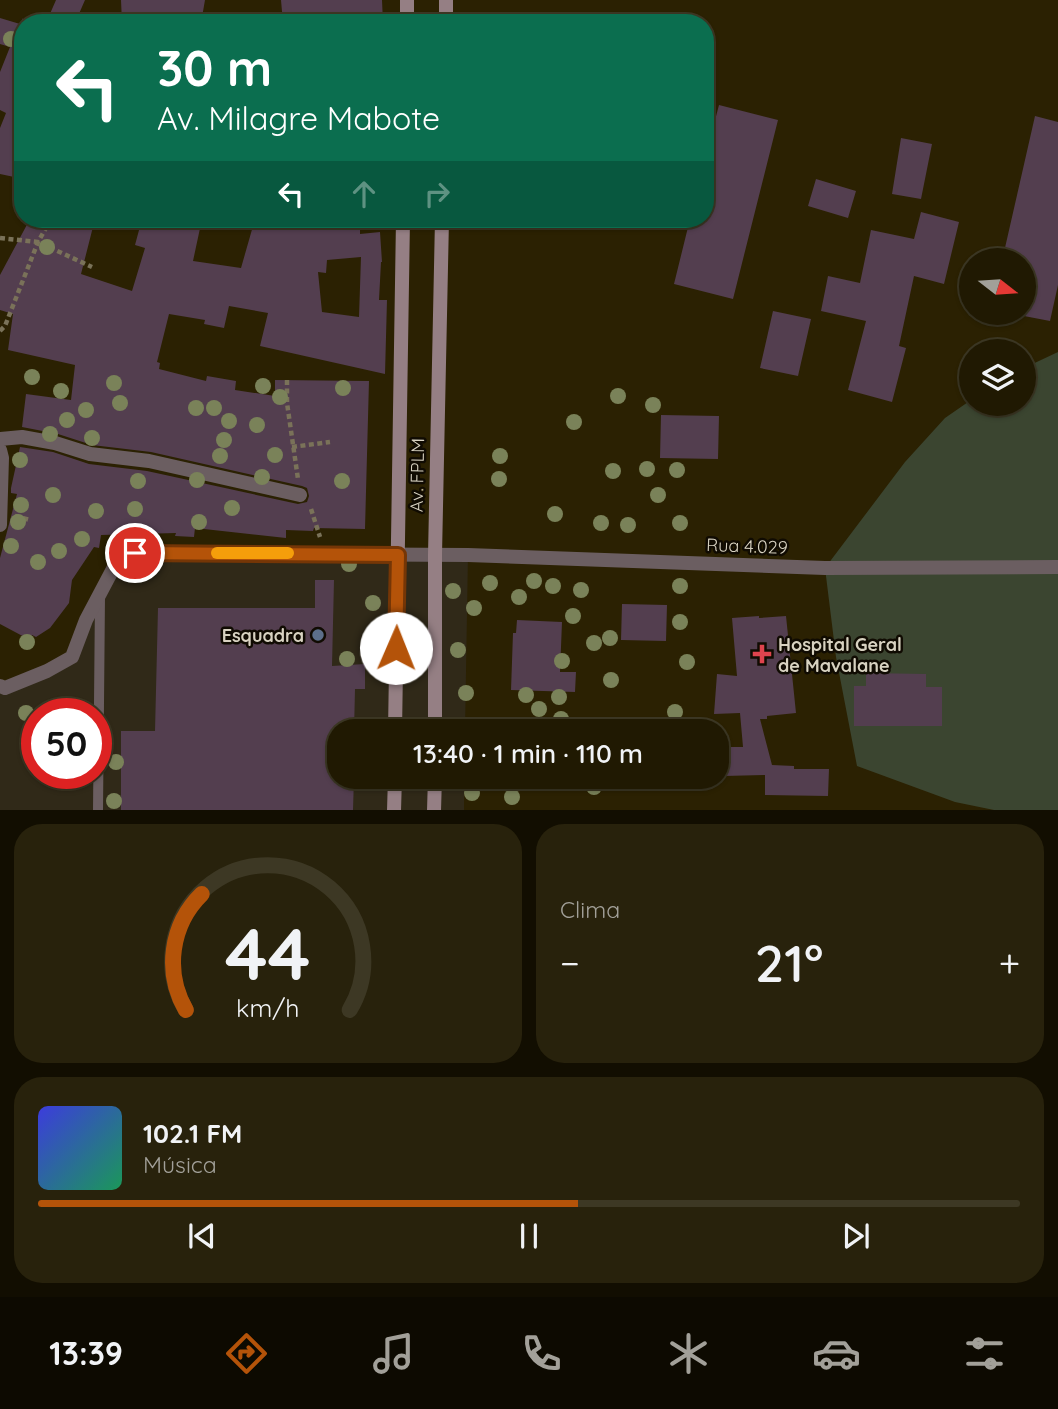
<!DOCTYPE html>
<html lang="pt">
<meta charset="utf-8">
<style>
body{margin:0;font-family:Quicksand,sans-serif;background:#28220c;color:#f1f3f6;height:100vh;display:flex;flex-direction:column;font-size:26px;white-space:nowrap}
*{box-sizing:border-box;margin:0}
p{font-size:23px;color:#a2a099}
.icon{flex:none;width:38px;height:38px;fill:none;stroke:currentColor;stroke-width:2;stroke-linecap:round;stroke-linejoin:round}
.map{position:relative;height:810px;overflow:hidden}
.sheet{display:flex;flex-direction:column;gap:14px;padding:14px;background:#120e01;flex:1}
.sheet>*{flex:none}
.hud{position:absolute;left:14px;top:14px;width:700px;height:214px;border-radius:28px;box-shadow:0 2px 5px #0004,0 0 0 2px #3d3824;background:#0b6e4f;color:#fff;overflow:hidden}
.needle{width:46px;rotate:107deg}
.tools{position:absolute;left:959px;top:248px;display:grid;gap:14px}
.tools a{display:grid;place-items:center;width:77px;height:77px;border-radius:50%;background:#201902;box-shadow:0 2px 5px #0004,0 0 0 2px #3d3824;font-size:35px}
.speed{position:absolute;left:21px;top:698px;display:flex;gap:14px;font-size:35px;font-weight:700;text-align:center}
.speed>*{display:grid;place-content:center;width:91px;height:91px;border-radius:50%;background:#201902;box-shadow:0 2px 5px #0004,0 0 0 2px #3d3824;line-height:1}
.speed .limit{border:10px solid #d22;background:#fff;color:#111}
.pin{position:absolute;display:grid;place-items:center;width:60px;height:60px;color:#fff;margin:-30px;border:4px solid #fff;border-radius:50%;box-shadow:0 2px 7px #0007}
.me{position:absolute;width:77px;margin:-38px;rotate:1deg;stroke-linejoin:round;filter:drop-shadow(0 0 5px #0008)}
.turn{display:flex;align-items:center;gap:24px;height:147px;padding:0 28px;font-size:32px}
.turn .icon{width:91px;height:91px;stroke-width:2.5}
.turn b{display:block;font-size:49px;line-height:60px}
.lanes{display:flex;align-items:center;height:66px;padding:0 28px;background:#0003;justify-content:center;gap:35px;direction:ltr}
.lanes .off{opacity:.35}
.big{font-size:52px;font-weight:600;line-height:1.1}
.sheet .widget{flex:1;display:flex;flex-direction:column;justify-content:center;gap:10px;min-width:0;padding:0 24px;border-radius:28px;background:#28220c}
.sheet .dial{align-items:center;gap:0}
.dial svg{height:182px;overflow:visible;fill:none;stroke:#3d3824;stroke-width:7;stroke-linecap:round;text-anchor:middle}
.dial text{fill:#f1f3f6;stroke:none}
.song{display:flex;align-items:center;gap:21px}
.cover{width:84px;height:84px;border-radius:10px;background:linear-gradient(135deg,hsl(240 70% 55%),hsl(150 70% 35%))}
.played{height:7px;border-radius:4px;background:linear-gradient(90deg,#b45309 55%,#3d3824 55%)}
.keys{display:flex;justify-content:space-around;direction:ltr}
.heat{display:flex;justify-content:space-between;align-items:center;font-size:38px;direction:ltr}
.sheet .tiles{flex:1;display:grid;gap:14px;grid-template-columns:1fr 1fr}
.widget:last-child{grid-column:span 2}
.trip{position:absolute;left:327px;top:719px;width:402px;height:70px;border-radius:28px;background:#201902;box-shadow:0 2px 5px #0004,0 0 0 2px #3d3824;font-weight:600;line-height:70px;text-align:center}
.tabs{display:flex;height:112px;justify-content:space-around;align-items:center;background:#0d0a01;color:#a2a099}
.tabs .icon{width:49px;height:49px}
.tabs .selected{color:#b45309}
.tabs b{font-size:32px;color:#f1f3f6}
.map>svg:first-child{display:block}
</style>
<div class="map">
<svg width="1058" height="811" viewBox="0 0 1058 811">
<rect width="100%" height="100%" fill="#2b2102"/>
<path fill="#302918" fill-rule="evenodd" d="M 135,553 L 468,555 L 465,731 L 340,732 L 340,777 L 464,777 L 464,810 L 0,811 L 0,686 L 72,657 L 100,592 ZM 37,714 L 96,714 L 96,774 L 37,774 Z"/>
<path fill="#3b4530" d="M 1058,352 L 1058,810 L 994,810 L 955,802 L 857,766 L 836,657 L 825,568 L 905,462 L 945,418 L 971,400 L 971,404 L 1024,404 L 1024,368 Z"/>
<path fill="#533e4f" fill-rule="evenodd" d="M 56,0 L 85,0 L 75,23 L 46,23 Z
M 121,0 L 205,0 L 201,23 L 122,23 Z
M 281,0 L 382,0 L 383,23 L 283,23 Z
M 0,18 L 20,24 L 23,18 L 23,156 L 19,178 L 0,174 L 0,128 L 6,113 L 0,110 L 0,72 L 10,47 L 0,44 Z
M 719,105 L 778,120 L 733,299 L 674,284 L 690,219 L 705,219 L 705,158 Z
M 1035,116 L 1058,122 L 1058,285 L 1050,321 L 1024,316 L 1024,261 L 1002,261 Z
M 901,138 L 932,144 L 921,199 L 892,194 Z
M 816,179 L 856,191 L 848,218 L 808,206 Z
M 921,212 L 959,222 L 944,284 L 914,276 L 899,346 L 906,348 L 892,402 L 848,390 L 866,321 L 821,311 L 828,276 L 860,283 L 871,230 L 914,239 Z
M 30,219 L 95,219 L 81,274 L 132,291 L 145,248 L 135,245 L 142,219 L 202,219 L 193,261 L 241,268 L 255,219 L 338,219 L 338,225 L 360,224 L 360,234 L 380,232 L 382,262 L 381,262 L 379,300 L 387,300 L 385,374 L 260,346 L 268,313 L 229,306 L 224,328 L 204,324 L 205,320 L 169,314 L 157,362 L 160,363 L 159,369 L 206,381 L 207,376 L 236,381 L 235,390 L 275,396 L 275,380 L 369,381 L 365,529 L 314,528 L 313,531 L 286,530 L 286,538 L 195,528 L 194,537 L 175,536 L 176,533 L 101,535 L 99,548 L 94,547 L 72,580 L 69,603 L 50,628 L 36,637 L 32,635 L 30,640 L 0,624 L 0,558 L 17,494 L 11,493 L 11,488 L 20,447 L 53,452 L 89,464 L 147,471 L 298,504 L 307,502 L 309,496 L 307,488 L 302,486 L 151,452 L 92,445 L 58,434 L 22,427 L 26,394 L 71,400 L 75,365 L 8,350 L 13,314 L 0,310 L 0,275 ZM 361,257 L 359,317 L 322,312 L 318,272 L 326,273 L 327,260 Z
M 773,311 L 811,319 L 798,376 L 760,368 Z
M 661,415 L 719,416 L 718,459 L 660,458 Z
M 315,580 L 334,580 L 332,666 L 365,664 L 365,689 L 355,689 L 354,732 L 340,732 L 340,777 L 354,777 L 353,810 L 121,810 L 121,731 L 155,731 L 158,608 L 315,608 Z
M 622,604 L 667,605 L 666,641 L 621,640 Z
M 759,616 L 759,618 L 786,616 L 796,713 L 767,716 L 767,719 L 760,719 L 772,765 L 794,766 L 794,769 L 829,769 L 828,796 L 765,795 L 765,775 L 724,776 L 724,747 L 743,747 L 740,713 L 714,714 L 717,674 L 737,676 L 732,618 Z
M 517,620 L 562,622 L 560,672 L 576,672 L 575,692 L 511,690 L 513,633 L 516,633 Z
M 866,673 L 926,674 L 926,687 L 942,687 L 942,726 L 854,726 L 854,686 L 866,686 Z"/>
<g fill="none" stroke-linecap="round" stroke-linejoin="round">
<path stroke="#7a7259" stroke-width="4.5" stroke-dasharray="5 3.5" stroke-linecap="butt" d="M 0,238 L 38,242 L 92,267
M 0,331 L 5,326 L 38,242 L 51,219
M 287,380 L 287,403 L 298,479
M 292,447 L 330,442
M 311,509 L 320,537
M 15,516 L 30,520"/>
<path stroke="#6b5e61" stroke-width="10" d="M 98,811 L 100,596"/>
<path stroke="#6b5e61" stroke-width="14" d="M 0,439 L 22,437 L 55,443 L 90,454 L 149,461 L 300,495
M 0,450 L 2,458 L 0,525"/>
<path stroke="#6b5e61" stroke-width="14" d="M 0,686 L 5,688 L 47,671 L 72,657 L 86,620 L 114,567 L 135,553 L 468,555 L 825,568 L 1058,567"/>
<path stroke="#957f84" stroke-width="14" d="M 407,23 L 407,0
M 446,23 L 446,0
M 395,732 L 403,219
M 435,732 L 435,555 L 442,219
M 394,811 L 395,777
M 434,811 L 435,777"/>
</g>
<g fill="#7a8259">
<circle cx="11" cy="39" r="8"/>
<circle cx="47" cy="247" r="8"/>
<circle cx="32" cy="377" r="8"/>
<circle cx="114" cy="383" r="8"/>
<circle cx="263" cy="386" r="8"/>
<circle cx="343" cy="388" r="8"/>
<circle cx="61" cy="391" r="8"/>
<circle cx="618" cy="396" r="8"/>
<circle cx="280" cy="397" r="8"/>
<circle cx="120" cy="403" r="8"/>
<circle cx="653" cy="405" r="8"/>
<circle cx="196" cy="408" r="8"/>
<circle cx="214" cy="408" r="8"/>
<circle cx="86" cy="410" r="8"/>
<circle cx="67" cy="420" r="8"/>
<circle cx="229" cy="421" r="8"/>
<circle cx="574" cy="422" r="8"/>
<circle cx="257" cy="425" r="8"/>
<circle cx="50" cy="434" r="8"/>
<circle cx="92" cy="438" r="8"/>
<circle cx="224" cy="440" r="8"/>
<circle cx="275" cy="455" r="8"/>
<circle cx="220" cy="456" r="8"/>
<circle cx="500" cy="456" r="8"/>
<circle cx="20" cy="460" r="8"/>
<circle cx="647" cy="469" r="8"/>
<circle cx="677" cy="470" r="8"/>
<circle cx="613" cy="471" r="8"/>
<circle cx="262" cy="477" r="8"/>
<circle cx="499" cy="479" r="8"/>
<circle cx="197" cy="480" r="8"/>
<circle cx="138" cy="481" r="8"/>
<circle cx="342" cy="481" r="8"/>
<circle cx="53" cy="495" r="8"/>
<circle cx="658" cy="495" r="8"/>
<circle cx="21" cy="505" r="8"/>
<circle cx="232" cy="508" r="8"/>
<circle cx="135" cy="509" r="8"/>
<circle cx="96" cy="511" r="8"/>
<circle cx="555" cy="514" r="8"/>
<circle cx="18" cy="522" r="8"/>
<circle cx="199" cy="522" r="8"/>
<circle cx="601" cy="523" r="8"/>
<circle cx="680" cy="523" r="8"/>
<circle cx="628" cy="525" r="8"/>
<circle cx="82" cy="539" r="8"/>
<circle cx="11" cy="546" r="8"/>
<circle cx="59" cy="551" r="8"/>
<circle cx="38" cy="562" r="8"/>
<circle cx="349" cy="564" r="8"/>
<circle cx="534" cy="581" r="8"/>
<circle cx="490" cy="583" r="8"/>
<circle cx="553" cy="586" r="8"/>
<circle cx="680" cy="586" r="8"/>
<circle cx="581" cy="590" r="8"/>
<circle cx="453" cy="591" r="8"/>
<circle cx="519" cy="597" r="8"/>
<circle cx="373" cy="603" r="8"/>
<circle cx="474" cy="608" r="8"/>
<circle cx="573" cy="616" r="8"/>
<circle cx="680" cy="622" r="8"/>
<circle cx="610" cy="638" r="8"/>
<circle cx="27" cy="642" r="8"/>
<circle cx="594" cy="643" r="8"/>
<circle cx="458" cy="650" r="8"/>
<circle cx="347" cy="659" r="8"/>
<circle cx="562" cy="661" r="8"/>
<circle cx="687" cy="662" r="8"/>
<circle cx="611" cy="680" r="8"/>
<circle cx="466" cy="693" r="8"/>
<circle cx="526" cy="695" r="8"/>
<circle cx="559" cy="697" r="8"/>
<circle cx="539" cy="709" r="8"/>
<circle cx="675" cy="712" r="8"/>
<circle cx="26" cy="713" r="8"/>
<circle cx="561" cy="719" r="8"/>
<circle cx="116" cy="762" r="8"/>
<circle cx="594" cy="787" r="8"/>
<circle cx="472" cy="793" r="8"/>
<circle cx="512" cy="797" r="8"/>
<circle cx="114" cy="801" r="8"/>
</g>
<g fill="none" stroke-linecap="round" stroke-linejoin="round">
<defs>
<path id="route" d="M 135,553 L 398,555 L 396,648"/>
</defs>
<use href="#route" stroke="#753606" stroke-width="18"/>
<use href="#route" stroke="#b45309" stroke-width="12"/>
<path stroke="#f59e0b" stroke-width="12" d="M 217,553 L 288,553"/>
</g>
<circle fill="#5c6f8a" stroke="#100b02" stroke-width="2.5" cx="318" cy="635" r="7"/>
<path fill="#e0444e" stroke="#100b02" stroke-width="2.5" d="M758.5 643.5h7v7h7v7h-7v7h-7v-7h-7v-7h7z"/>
<g text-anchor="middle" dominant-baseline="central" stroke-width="5" stroke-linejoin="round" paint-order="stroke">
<g font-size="18" fill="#d8d2c1" stroke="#100b02">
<text transform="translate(417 475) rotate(-89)">Av. FPLM</text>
<text transform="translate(747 546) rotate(2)">Rua 4.029</text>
</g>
<g font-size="18" font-weight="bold" fill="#d8d2c1" stroke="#100b02" text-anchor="end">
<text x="304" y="635">Esquadra</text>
<text x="778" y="644" text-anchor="start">Hospital Geral<tspan x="778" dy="21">de Mavalane</tspan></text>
</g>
</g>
</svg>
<div class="tools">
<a><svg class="needle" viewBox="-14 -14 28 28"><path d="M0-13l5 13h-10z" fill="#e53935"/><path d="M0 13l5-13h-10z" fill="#a2a099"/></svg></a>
<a><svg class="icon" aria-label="layers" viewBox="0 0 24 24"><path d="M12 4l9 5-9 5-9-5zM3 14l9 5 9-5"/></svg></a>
</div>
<div class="speed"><div class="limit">50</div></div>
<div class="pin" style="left:135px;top:553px;background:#d93025"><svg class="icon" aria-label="arrive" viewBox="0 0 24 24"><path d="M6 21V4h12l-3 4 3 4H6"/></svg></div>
<svg class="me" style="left:396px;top:648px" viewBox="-20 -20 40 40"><circle r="19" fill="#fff"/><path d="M0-13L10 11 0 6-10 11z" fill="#b45309"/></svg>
<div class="trip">13:40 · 1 min · 110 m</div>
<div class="hud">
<div class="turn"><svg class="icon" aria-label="left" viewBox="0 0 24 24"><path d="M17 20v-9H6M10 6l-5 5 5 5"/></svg><div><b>30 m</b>Av. Milagre Mabote</div></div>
<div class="lanes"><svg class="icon" aria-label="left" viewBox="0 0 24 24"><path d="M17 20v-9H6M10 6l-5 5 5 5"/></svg><svg class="icon off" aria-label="ahead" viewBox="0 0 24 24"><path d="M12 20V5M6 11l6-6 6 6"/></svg><svg class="icon off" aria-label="right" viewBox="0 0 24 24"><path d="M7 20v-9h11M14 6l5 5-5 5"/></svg></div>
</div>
</div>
<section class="sheet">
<div class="tiles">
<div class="widget dial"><svg viewBox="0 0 100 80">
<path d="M14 69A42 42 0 1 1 86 69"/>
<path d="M14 69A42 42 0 0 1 21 18" stroke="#b45309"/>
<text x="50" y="56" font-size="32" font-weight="700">44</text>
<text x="50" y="72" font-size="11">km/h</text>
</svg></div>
<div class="widget"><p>Clima</p>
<div class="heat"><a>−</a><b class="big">21°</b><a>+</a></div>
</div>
<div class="widget">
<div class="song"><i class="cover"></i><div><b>102.1 FM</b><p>Música</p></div></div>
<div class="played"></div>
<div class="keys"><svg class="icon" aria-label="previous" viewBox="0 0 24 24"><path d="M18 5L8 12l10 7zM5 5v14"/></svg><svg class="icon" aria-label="pause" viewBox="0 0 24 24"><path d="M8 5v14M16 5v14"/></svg><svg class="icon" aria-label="next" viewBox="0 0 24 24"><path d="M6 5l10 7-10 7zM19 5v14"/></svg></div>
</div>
</div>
</section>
<nav class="tabs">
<b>13:39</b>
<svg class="icon selected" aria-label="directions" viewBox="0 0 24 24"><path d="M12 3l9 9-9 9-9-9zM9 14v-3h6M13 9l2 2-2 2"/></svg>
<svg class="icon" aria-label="music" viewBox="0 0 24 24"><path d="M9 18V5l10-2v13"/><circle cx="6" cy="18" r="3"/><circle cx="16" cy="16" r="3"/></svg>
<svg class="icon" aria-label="phone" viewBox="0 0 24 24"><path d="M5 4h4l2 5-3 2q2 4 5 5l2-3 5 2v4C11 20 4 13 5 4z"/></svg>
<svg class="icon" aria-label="climate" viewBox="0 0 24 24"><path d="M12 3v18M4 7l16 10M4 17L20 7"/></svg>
<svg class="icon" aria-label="car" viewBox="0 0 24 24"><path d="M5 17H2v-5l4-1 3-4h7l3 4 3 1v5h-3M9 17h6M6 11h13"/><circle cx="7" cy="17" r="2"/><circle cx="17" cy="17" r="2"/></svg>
<svg class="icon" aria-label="filters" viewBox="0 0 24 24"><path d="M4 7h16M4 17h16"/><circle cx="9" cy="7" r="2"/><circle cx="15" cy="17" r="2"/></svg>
</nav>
